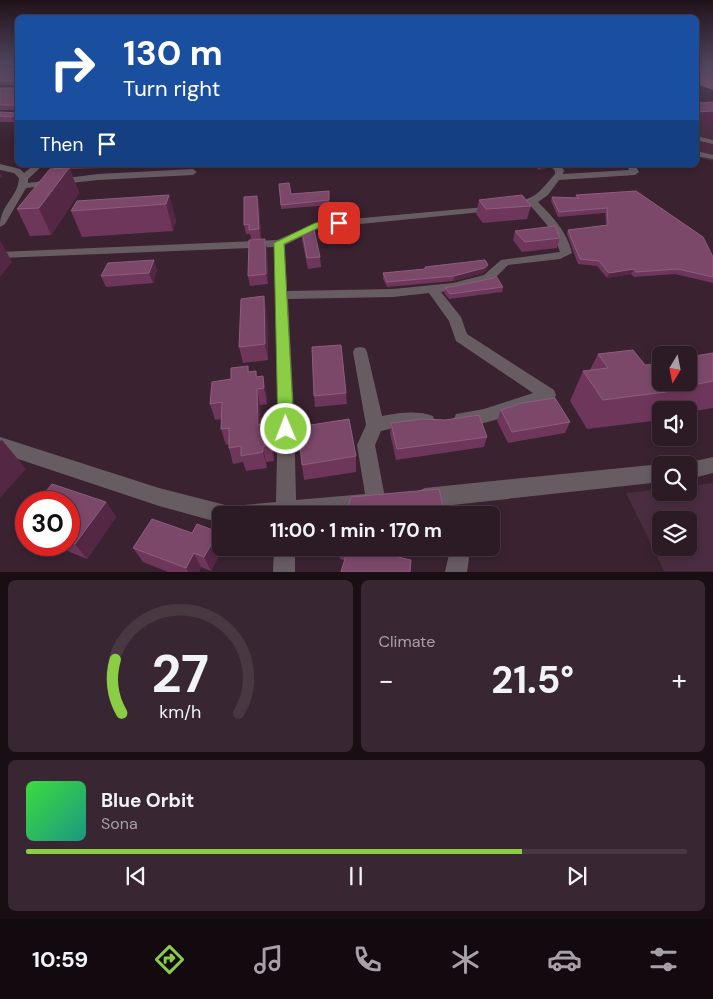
<!DOCTYPE html>
<meta charset="utf-8">
<style>
body{margin:0;font-family:"DM Sans",sans-serif;background:#382732;color:#f1f3f6;height:100vh;display:flex;flex-direction:column;font-size:19px;white-space:nowrap}
*{box-sizing:border-box;margin:0}
p{font-size:16px;color:#a6a1a7}
.icon{flex:none;width:28px;height:28px;fill:none;stroke:currentColor;stroke-width:2;stroke-linecap:round;stroke-linejoin:round}
.map{position:relative;height:572px;overflow:hidden}
.drawer{display:flex;flex-direction:column;gap:8px;padding:8px;background:#180e14;flex:1}
.drawer>*{flex:none}
.guide{position:absolute;left:15px;top:15px;width:684px;height:152px;border-radius:8px;box-shadow:0 2px 8px #0003,0 0 0 1px #483842;background:#1a4fa0;color:#fff;overflow:hidden}
.needle{width:32px;rotate:190deg}
.fabs{position:absolute;left:652px;top:346px;display:grid;gap:10px}
.fabs a{display:grid;place-items:center;width:45px;height:45px;border-radius:8px;background:#2c1a25;box-shadow:0 2px 8px #0003,0 0 0 1px #483842;font-size:25px}
.speed{position:absolute;left:15px;top:491px;display:flex;gap:10px;font-size:25px;font-weight:700;text-align:center}
.speed>*{display:grid;place-content:center;width:65px;height:65px;border-radius:50%;background:#2c1a25;box-shadow:0 2px 8px #0003,0 0 0 1px #483842;line-height:1}
.speed .limit{border:8px solid #d22;background:#fff;color:#111}
.pin{position:absolute;display:grid;place-items:center;width:42px;height:42px;color:#fff;margin:-21px;border-radius:10px;box-shadow:0 2px 8px #0006}
.me{position:absolute;width:55px;margin:-28px;rotate:359deg;stroke-linejoin:round;filter:drop-shadow(0 0 4px #0008)}
.turn{display:flex;align-items:center;gap:18px;height:105px;padding:0 25px;font-size:22px}
.turn .icon{width:65px;height:65px;stroke-width:2.5}
.turn b{display:block;font-size:35px;line-height:42px}
.then{display:flex;align-items:center;height:48px;padding:0 25px;background:#0003;gap:10px;font-size:19px}
.big{font-size:38px;font-weight:700;line-height:1.1}
.drawer .card{flex:1;display:flex;flex-direction:column;justify-content:center;gap:8px;min-width:0;padding:0 18px;border-radius:8px;background:#382732}
.drawer .dial{align-items:center;gap:0}
.dial svg{height:130px;overflow:visible;fill:none;stroke:#483842;stroke-width:7;stroke-linecap:round;text-anchor:middle}
.dial text{fill:#f1f3f6;stroke:none}
.song{display:flex;align-items:center;gap:15px}
.cover{width:60px;height:60px;border-radius:8px;background:linear-gradient(135deg,hsl(120 70% 55%),hsl(170 70% 35%))}
.played{height:5px;border-radius:2px;background:linear-gradient(90deg,#8bce46 75%,#483842 75%)}
.keys{display:flex;justify-content:space-around;direction:ltr}
.heat{display:flex;justify-content:space-between;align-items:center;font-size:28px;direction:ltr}
.drawer .tiles{flex:1;display:grid;gap:8px;grid-template-columns:1fr 1fr}
.card:last-child{grid-column:span 2}
.trip{position:absolute;left:212px;top:506px;width:288px;height:50px;border-radius:8px;background:#2c1a25;box-shadow:0 2px 8px #0003,0 0 0 1px #483842;font-weight:700;line-height:50px;text-align:center}
.menu{display:flex;height:80px;justify-content:space-around;align-items:center;background:#120a0f;color:#a6a1a7}
.menu .icon{width:35px;height:35px}
.menu .on{color:#8bce46}
.menu b{font-size:22px;color:#f1f3f6}
.map>svg:first-child{display:block}
</style>
<div class="map">
<svg width="713" height="572" viewBox="0 0 713 572">
<rect width="100%" height="100%" fill="#3a2231"/>
<path fill="#4a2d40" fill-rule="evenodd" d="M 696,100 L 713,105 L 713,161 L 696,157 Z
M 713,483 L 713,571 L 664,571 L 626,493 L 661,489 L 661,492 L 689,492 L 689,486 ZM 661,520 L 689,520 L 689,548 L 661,548 Z"/>
<path fill="#985881" d="M 696,63 L 713,65 L 713,90 L 696,84 Z"/>
<g fill="none" stroke-linecap="round" stroke-linejoin="round">
<path fill="#685c63" fill-rule="evenodd" d="M 696,136 L 713,140 L 713,144 L 696,140 Z
M 696,151 L 713,155 L 713,159 L 696,156 Z
M 0,164 L 20,169 L 24,173 L 34,165 L 43,165 L 28,179 L 28,183 L 98,174 L 193,169 L 197,172 L 193,175 L 98,180 L 26,188 L 5,224 L 0,227 C 0,204 18,198 19,178 L 14,173 L 0,170 Z
M 550,165 L 559,165 L 564,170 L 563,174 L 629,170 L 627,165 L 635,165 L 639,172 L 635,175 L 559,180 L 548,195 L 538,202 C 553,217 567,232 572,253 L 560,259 L 508,265 L 492,281 L 441,292 L 461,317 L 467,334 L 554,390 L 556,395 L 554,400 C 532,407 476,431 456,424 L 454,419 L 456,414 L 484,409 L 533,393 L 456,341 L 449,321 L 429,293 L 393,297 L 288,299 L 294,412 L 296,500 L 365,494 L 357,445 L 366,425 L 353,352 L 355,348 L 360,347 L 365,348 L 367,352 L 382,416 C 399,413 416,410 433,416 L 435,421 L 433,426 L 427,428 L 402,426 L 381,431 L 375,445 L 386,503 L 383,510 L 376,513 L 372,511 L 351,515 L 221,515 L 221,523 L 159,506 L 0,453 L 0,437 L 159,488 L 237,508 L 244,505 L 276,502 L 278,412 L 274,247 L 0,258 L 0,252 L 277,240 L 318,222 L 496,206 L 497,208 L 492,211 L 320,228 L 285,245 L 287,291 L 393,289 L 453,283 L 484,275 L 501,260 L 560,252 L 553,232 L 530,205 L 512,209 L 507,206 L 509,204 C 536,198 537,195 555,174 L 555,171 Z
M 713,457 L 713,473 L 689,479 L 689,465 L 682,464 Z
M 661,464 L 663,465 L 661,465 L 661,482 L 425,508 L 418,505 L 415,498 L 418,491 L 425,488 Z
M 274,548 L 295,548 L 295,572 L 273,572 Z
M 458,548 L 466,550 L 469,558 L 467,572 L 445,572 L 450,550 Z"/>
</g>
<path fill="#6f365c" d="M 0,63 L 18,63 L 18,120 L 14,122 L 0,122 L 0,112 L 16,113 L 17,110 L 0,110 L 0,88 L 16,88 L 17,85 L 0,85 L 0,68 L 16,69 L 17,65 L 0,65 Z
M 52,165 L 107,165 L 104,168 L 70,169 L 79,193 L 51,235 L 30,236 L 17,209 L 53,169 Z
M 531,165 L 550,165 L 549,167 L 540,170 Z
M 279,184 L 291,194 L 329,200 L 330,205 L 281,209 Z
M 169,195 L 176,221 L 173,231 L 82,237 L 71,211 Z
M 576,195 L 713,257 L 713,283 L 675,274 L 634,277 L 631,274 L 607,278 L 597,266 L 578,264 L 567,234 L 568,230 L 606,225 L 605,213 L 558,217 L 551,201 L 552,197 L 575,198 Z
M 479,200 L 531,206 L 527,219 L 483,223 L 476,214 Z
M 259,205 L 261,239 L 251,239 L 250,234 L 246,234 L 244,225 Z
M 302,230 L 320,257 L 321,267 L 308,269 L 302,240 Z
M 515,231 L 560,238 L 557,248 L 522,252 L 513,240 Z
M 265,239 L 267,249 L 268,284 L 250,286 L 248,276 Z
M 157,270 L 153,283 L 106,287 L 101,276 Z
M 487,270 L 483,273 L 453,281 L 387,287 L 383,279 L 383,273 Z
M 503,287 L 502,292 L 449,299 L 444,293 L 445,288 Z
M 267,312 L 268,360 L 243,363 L 239,347 Z
M 713,353 L 713,408 L 689,412 L 689,410 L 661,410 L 661,420 L 587,429 L 570,401 L 583,371 L 590,370 L 598,354 L 645,365 L 661,382 Z
M 248,366 L 249,372 L 256,371 L 257,377 L 266,392 L 267,404 L 260,405 L 261,425 L 273,440 L 274,461 L 266,462 L 267,468 L 246,471 L 243,462 L 233,464 L 229,448 L 229,444 L 226,445 L 221,429 L 222,419 L 215,420 L 210,404 L 231,379 Z
M 346,393 L 347,404 L 315,407 L 314,396 Z
M 501,410 L 570,422 L 565,433 L 508,443 L 497,421 Z
M 391,423 L 487,437 L 484,447 L 396,460 L 390,433 Z
M 356,456 L 356,472 L 304,480 L 302,465 Z
M 69,502 L 106,502 L 116,517 L 87,559 L 60,548 L 57,545 L 69,545 Z
M 218,532 L 221,540 L 221,548 L 223,548 L 211,571 L 201,567 L 199,572 L 168,572 L 143,562 L 133,548 L 192,533 Z
M 339,548 L 401,548 L 399,557 L 344,560 L 340,559 Z"/>
<path fill="#542745" d="M 713,111 L 713,124 L 696,126 L 696,116 L 698,113 Z
M 18,113 L 18,120 L 14,122 L 12,117 Z
M 541,165 L 550,165 L 549,167 L 540,170 Z
M 69,168 L 79,193 L 51,235 L 39,208 Z
M 0,172 L 3,177 L 0,178 Z
M 169,195 L 176,221 L 173,231 L 166,204 Z
M 257,196 L 259,205 L 261,239 L 259,229 Z
M 265,239 L 267,249 L 268,284 L 266,274 Z
M 0,240 L 12,262 L 0,277 Z
M 154,260 L 157,270 L 153,283 L 149,273 Z
M 488,265 L 487,270 L 483,273 L 453,281 L 454,276 Z
M 634,269 L 631,274 L 607,278 L 609,273 Z
M 264,296 L 267,312 L 268,360 L 265,344 Z
M 263,376 L 266,392 L 267,404 L 264,388 Z
M 257,389 L 260,405 L 261,441 L 258,425 Z
M 270,424 L 273,440 L 274,461 L 271,445 Z
M 2,440 L 26,469 L 0,498 L 0,441 Z
M 263,446 L 266,462 L 267,468 L 263,452 Z
M 106,502 L 116,517 L 87,559 L 75,544 Z
M 218,532 L 221,540 L 221,548 L 223,548 L 211,571 L 204,557 Z
M 400,548 L 401,548 L 396,572 L 398,557 Z
M 194,553 L 201,567 L 199,572 L 188,572 L 186,568 Z"/>
<path fill="#7c486a" stroke="#8d5e7d" d="M 18,65 L 18,82 L 16,81 L 0,81 L 0,68 L 16,69 Z
M 18,84 L 18,107 L 16,105 L 0,105 L 0,88 L 16,88 Z
M 696,101 L 701,103 L 713,102 L 713,111 L 696,112 Z
M 18,108 L 18,113 L 12,117 L 0,116 L 0,112 L 16,113 Z
M 69,168 L 39,208 L 17,209 L 50,169 Z
M 289,183 L 291,194 L 329,191 L 329,200 L 281,205 L 279,184 Z
M 636,191 L 703,237 L 713,257 L 713,277 L 678,269 L 636,272 L 634,269 L 609,273 L 599,261 L 580,259 L 568,230 L 608,225 L 607,208 L 559,212 L 552,197 L 579,198 L 576,195 Z
M 169,195 L 166,204 L 71,211 L 77,201 Z
M 522,195 L 531,206 L 486,209 L 479,200 Z
M 257,196 L 259,229 L 249,230 L 249,224 L 244,225 L 244,197 Z
M 555,226 L 560,238 L 525,242 L 515,231 Z
M 314,229 L 320,257 L 307,258 L 302,230 Z
M 265,239 L 266,274 L 248,276 L 249,240 Z
M 154,260 L 149,273 L 101,276 L 108,263 Z
M 485,260 L 488,265 L 484,268 L 454,276 L 387,282 L 383,273 L 425,269 L 425,267 Z
M 496,276 L 503,287 L 450,294 L 445,288 L 494,278 Z
M 264,296 L 265,344 L 239,347 L 241,299 Z
M 341,345 L 346,393 L 314,396 L 312,347 Z
M 633,350 L 645,365 L 661,364 L 661,382 L 689,382 L 689,357 L 713,353 L 713,381 L 693,385 L 696,388 L 603,400 L 583,371 L 608,368 L 598,354 Z
M 248,366 L 248,372 L 256,371 L 256,377 L 263,376 L 264,388 L 257,389 L 258,425 L 270,424 L 271,445 L 263,446 L 263,452 L 241,456 L 241,446 L 229,448 L 229,428 L 221,429 L 222,402 L 210,404 L 212,382 L 231,379 L 231,368 Z
M 555,398 L 570,422 L 512,432 L 501,410 L 522,403 Z
M 479,415 L 487,437 L 397,449 L 391,423 L 422,419 L 445,420 Z
M 349,419 L 356,456 L 302,465 L 298,427 Z
M 52,484 L 106,502 L 75,544 L 69,542 L 69,502 L 37,502 Z
M 439,489 L 445,515 L 346,515 L 351,497 Z
M 152,519 L 192,533 L 197,524 L 218,532 L 204,557 L 194,553 L 186,568 L 133,548 Z
M 348,548 L 400,548 L 398,557 L 411,560 L 410,572 L 341,572 Z"/>
<linearGradient id="sky" x2="0" y2="1"><stop stop-color="#20131b"/><stop offset="0.44" stop-color="#4f445a"/><stop offset="1" stop-color="#4f445a" stop-opacity="0"/></linearGradient>
<rect width="713" height="143" fill="url(#sky)"/>
<path fill="#8bce46" stroke="#5a862e" d="M 339,220 L 344,223 L 343,225 L 320,227 L 284,244 L 294,429 L 291,433 L 286,435 L 280,433 L 278,429 L 274,243 L 315,223 Z"/>
</svg>
<div class="fabs">
<a><svg class="needle" viewBox="-14 -14 28 28"><path d="M0-13l5 13h-10z" fill="#e53935"/><path d="M0 13l5-13h-10z" fill="#a6a1a7"/></svg></a>
<a><svg class="icon" aria-label="sound" viewBox="0 0 24 24"><path d="M4 9h4l5-4v14l-5-4H4zM17 9q2 3 0 6"/></svg></a>
<a><svg class="icon" aria-label="search" viewBox="0 0 24 24"><circle cx="10" cy="10" r="6"/><path d="M15 15l6 6"/></svg></a>
<a><svg class="icon" aria-label="layers" viewBox="0 0 24 24"><path d="M12 4l9 5-9 5-9-5zM3 14l9 5 9-5"/></svg></a>
</div>
<div class="speed"><div class="limit">30</div></div>
<div class="pin" style="left:339px;top:223px;background:#d93025"><svg class="icon" aria-label="arrive" viewBox="0 0 24 24"><path d="M6 21V4h12l-3 4 3 4H6"/></svg></div>
<svg class="me" style="left:286px;top:429px" viewBox="-20 -20 40 40"><circle r="17" fill="#8bce46" stroke="#fff" stroke-width="3"/><path d="M0-11L8 9 0 5-8 9z" fill="#fff"/></svg>
<div class="trip">11:00 · 1 min · 170 m</div>
<div class="guide">
<div class="turn"><svg class="icon" aria-label="right" viewBox="0 0 24 24"><path d="M7 20v-9h11M14 6l5 5-5 5"/></svg><div><b>130 m</b>Turn right</div></div>
<div class="then">Then<svg class="icon" aria-label="arrive" viewBox="0 0 24 24"><path d="M6 21V4h12l-3 4 3 4H6"/></svg></div>
</div>
</div>
<section class="drawer">
<div class="tiles">
<div class="card dial"><svg viewBox="0 0 100 80">
<path d="M14 69A42 42 0 1 1 86 69"/>
<path d="M14 69A42 42 0 0 1 10 36" stroke="#8bce46"/>
<text x="50" y="56" font-size="32" font-weight="700">27</text>
<text x="50" y="72" font-size="11">km/h</text>
</svg></div>
<div class="card"><p>Climate</p>
<div class="heat"><a>−</a><b class="big">21.5°</b><a>+</a></div>
</div>
<div class="card">
<div class="song"><i class="cover"></i><div><b>Blue Orbit</b><p>Sona</p></div></div>
<div class="played"></div>
<div class="keys"><svg class="icon" aria-label="previous" viewBox="0 0 24 24"><path d="M18 5L8 12l10 7zM5 5v14"/></svg><svg class="icon" aria-label="pause" viewBox="0 0 24 24"><path d="M8 5v14M16 5v14"/></svg><svg class="icon" aria-label="next" viewBox="0 0 24 24"><path d="M6 5l10 7-10 7zM19 5v14"/></svg></div>
</div>
</div>
</section>
<nav class="menu">
<b>10:59</b>
<svg class="icon on" aria-label="directions" viewBox="0 0 24 24"><path d="M12 3l9 9-9 9-9-9zM9 14v-3h6M13 9l2 2-2 2"/></svg>
<svg class="icon" aria-label="music" viewBox="0 0 24 24"><path d="M9 18V5l10-2v13"/><circle cx="6" cy="18" r="3"/><circle cx="16" cy="16" r="3"/></svg>
<svg class="icon" aria-label="phone" viewBox="0 0 24 24"><path d="M5 4h4l2 5-3 2q2 4 5 5l2-3 5 2v4C11 20 4 13 5 4z"/></svg>
<svg class="icon" aria-label="climate" viewBox="0 0 24 24"><path d="M12 3v18M4 7l16 10M4 17L20 7"/></svg>
<svg class="icon" aria-label="car" viewBox="0 0 24 24"><path d="M5 17H2v-5l4-1 3-4h7l3 4 3 1v5h-3M9 17h6M6 11h13"/><circle cx="7" cy="17" r="2"/><circle cx="17" cy="17" r="2"/></svg>
<svg class="icon" aria-label="filters" viewBox="0 0 24 24"><path d="M4 7h16M4 17h16"/><circle cx="9" cy="7" r="2"/><circle cx="15" cy="17" r="2"/></svg>
</nav>
